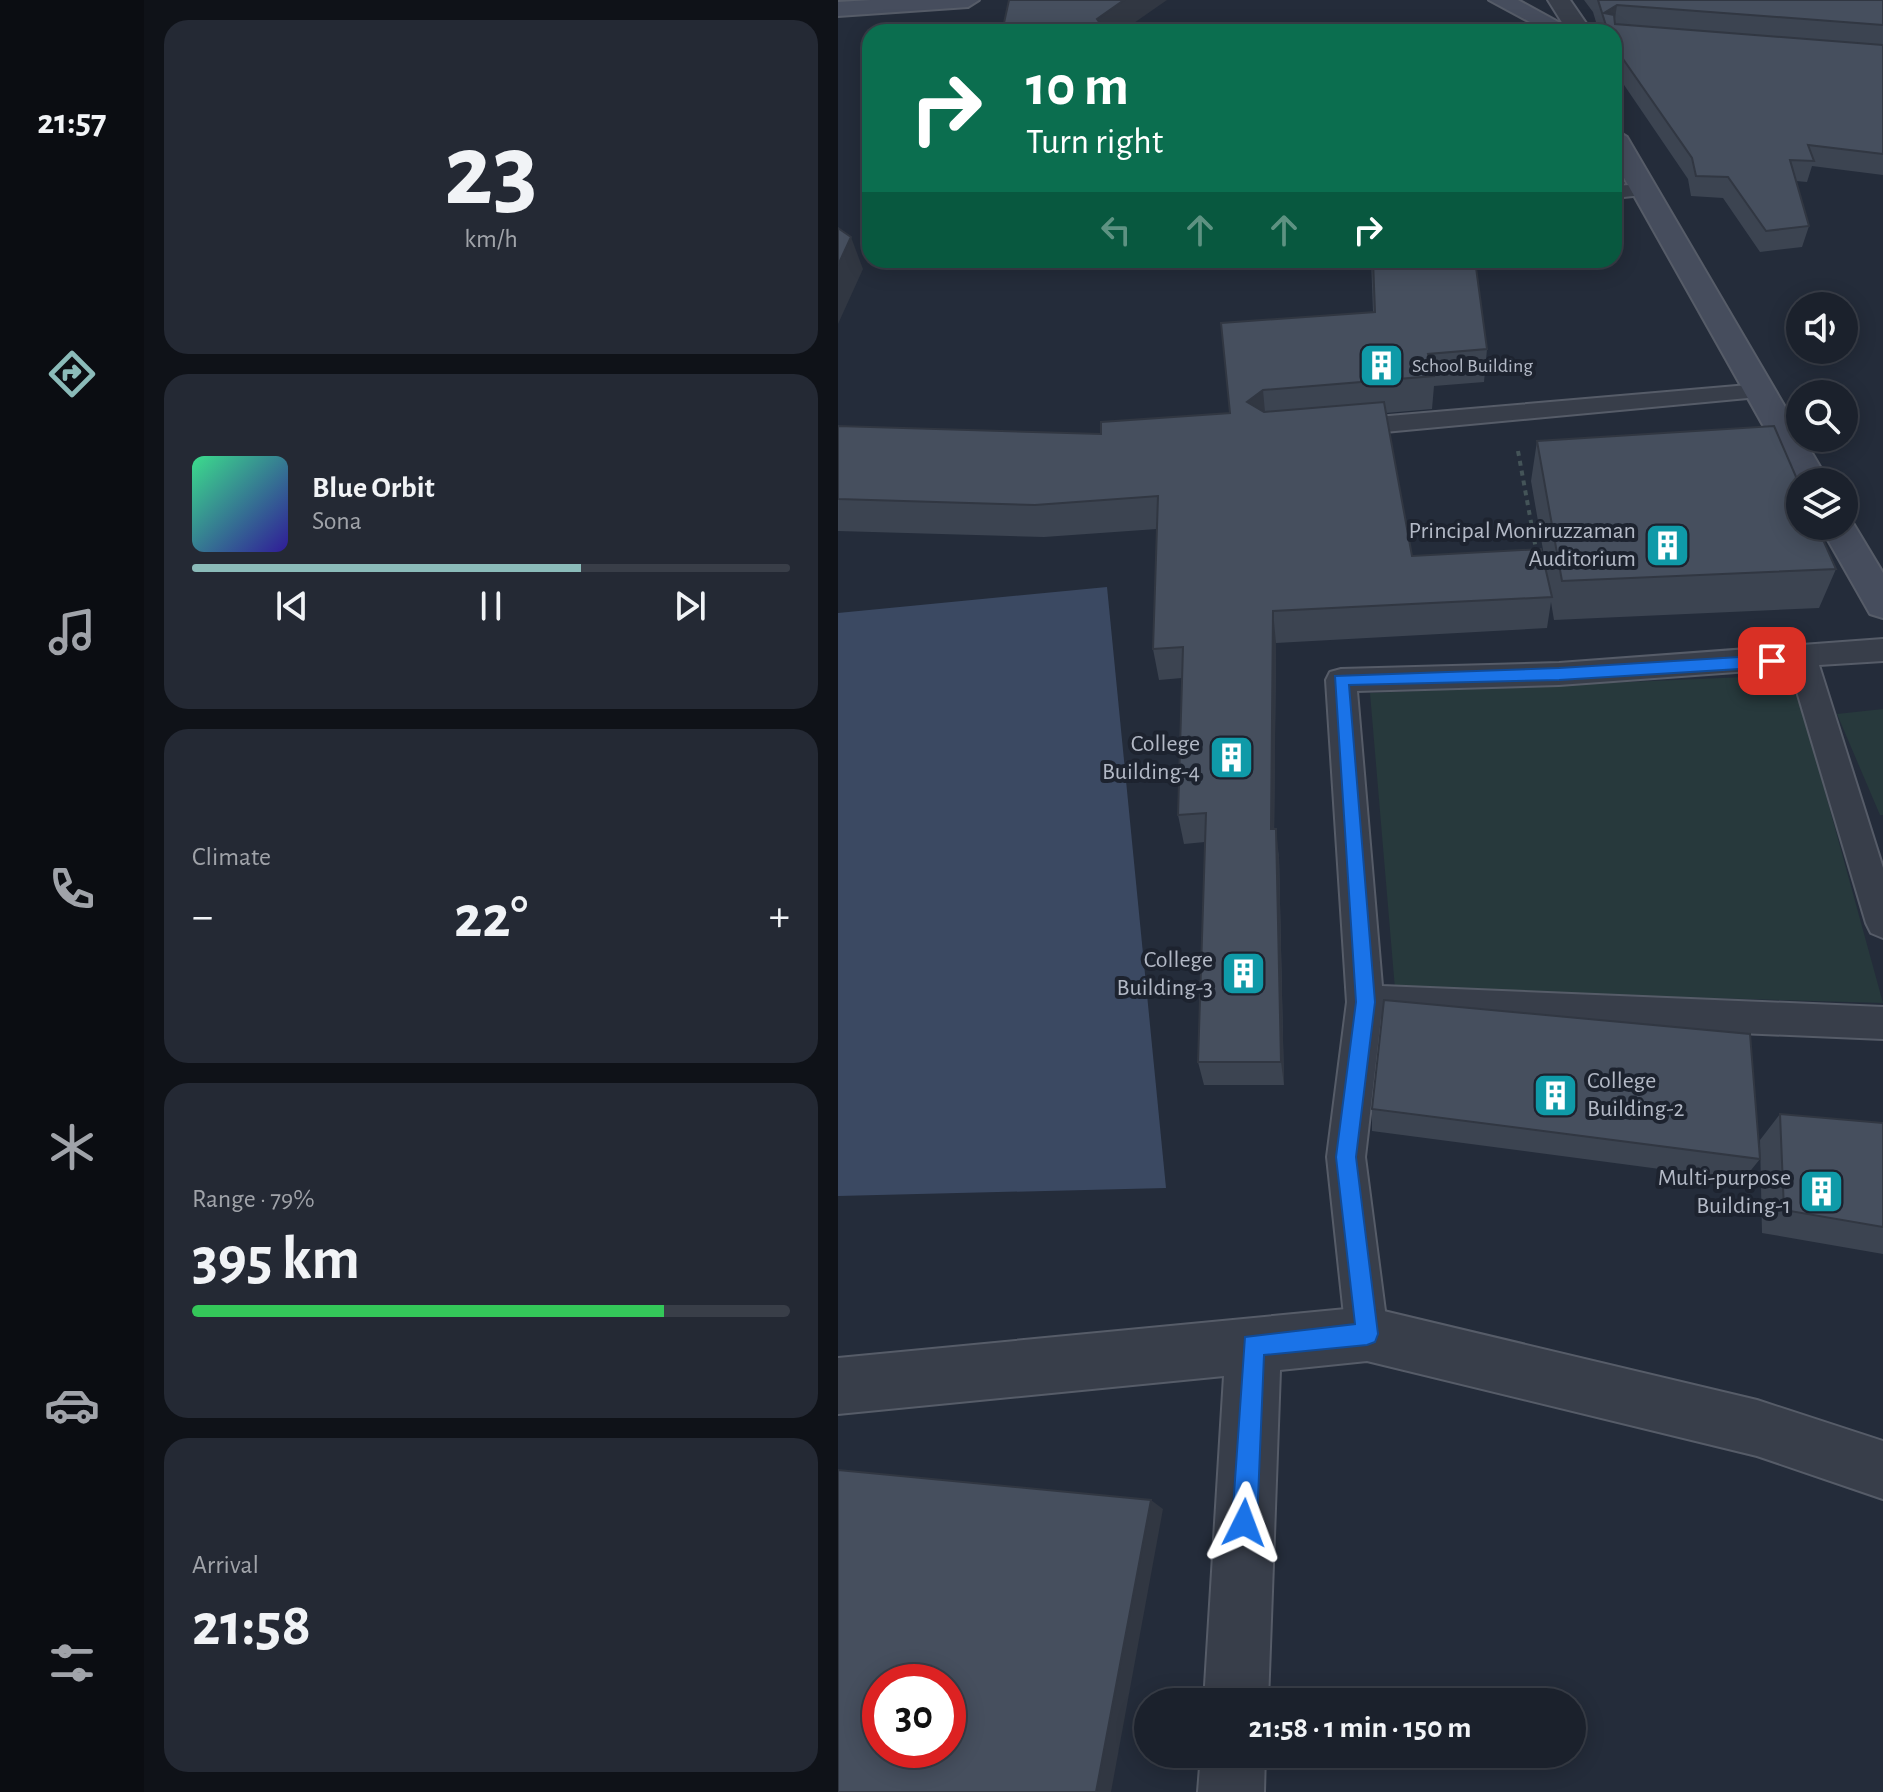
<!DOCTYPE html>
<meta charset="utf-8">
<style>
body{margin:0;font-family:"Alegreya Sans",sans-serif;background:#242934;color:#f1f3f6;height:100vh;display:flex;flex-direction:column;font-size:30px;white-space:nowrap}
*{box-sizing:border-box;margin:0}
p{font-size:26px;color:#a0a3a9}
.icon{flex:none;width:44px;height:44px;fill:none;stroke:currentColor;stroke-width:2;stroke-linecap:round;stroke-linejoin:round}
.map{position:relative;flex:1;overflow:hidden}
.sheet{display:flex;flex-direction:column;gap:20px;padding:20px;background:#0f1218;width:694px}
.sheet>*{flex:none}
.banner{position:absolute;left:24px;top:24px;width:760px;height:244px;border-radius:24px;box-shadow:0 4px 20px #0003,0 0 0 2px #393e48;background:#0b6e4f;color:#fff;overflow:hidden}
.tools{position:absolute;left:948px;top:292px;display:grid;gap:16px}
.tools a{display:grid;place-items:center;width:72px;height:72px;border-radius:50%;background:#1b212c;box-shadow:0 4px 20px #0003,0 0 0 2px #393e48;font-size:40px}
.speed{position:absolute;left:24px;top:1664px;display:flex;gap:16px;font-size:40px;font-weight:700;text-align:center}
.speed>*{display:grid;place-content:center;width:104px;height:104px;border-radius:50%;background:#1b212c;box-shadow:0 4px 20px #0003,0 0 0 2px #393e48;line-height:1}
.speed .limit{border:12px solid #d22;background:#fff;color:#111}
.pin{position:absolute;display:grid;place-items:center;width:68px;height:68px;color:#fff;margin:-34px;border-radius:16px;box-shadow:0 4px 12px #0006}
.me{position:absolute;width:88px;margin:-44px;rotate:3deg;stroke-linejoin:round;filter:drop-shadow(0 0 6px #0008)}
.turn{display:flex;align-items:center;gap:28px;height:168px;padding:0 32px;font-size:36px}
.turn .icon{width:104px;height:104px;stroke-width:2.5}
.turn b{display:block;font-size:56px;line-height:68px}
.lanes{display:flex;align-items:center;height:76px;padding:0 32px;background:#0003;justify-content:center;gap:40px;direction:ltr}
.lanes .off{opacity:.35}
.big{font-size:60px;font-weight:700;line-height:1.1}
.sheet .tile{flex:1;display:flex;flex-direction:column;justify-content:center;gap:12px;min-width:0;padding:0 28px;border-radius:24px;background:#242934}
.sheet .dial{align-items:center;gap:0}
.dial b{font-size:104px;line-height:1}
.song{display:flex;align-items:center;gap:24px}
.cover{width:96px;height:96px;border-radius:12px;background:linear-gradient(135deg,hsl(150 70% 55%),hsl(250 70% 35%))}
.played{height:8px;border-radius:4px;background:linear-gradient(90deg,#8bbbb9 65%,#393e48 65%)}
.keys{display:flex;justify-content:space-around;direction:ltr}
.heat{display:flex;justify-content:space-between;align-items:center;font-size:44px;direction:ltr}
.charge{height:12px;border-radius:6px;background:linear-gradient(90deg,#34c759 79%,#393e48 0)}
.trip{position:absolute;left:296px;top:1688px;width:452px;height:80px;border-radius:40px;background:#1b212c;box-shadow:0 4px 20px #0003,0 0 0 2px #393e48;font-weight:700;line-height:80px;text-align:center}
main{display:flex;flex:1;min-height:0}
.tab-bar{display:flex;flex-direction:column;width:144px;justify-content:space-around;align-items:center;background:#0b0d12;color:#a0a3a9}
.tab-bar .icon{width:56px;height:56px}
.tab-bar .active{color:#8bbbb9}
.tab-bar b{font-size:36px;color:#f1f3f6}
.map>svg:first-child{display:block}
</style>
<main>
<nav class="tab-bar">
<b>21:57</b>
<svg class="icon active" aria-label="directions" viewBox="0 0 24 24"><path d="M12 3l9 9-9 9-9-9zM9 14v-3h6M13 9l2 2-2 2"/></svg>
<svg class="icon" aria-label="music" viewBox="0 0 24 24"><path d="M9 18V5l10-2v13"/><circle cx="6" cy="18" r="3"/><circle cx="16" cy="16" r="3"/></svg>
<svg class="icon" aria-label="phone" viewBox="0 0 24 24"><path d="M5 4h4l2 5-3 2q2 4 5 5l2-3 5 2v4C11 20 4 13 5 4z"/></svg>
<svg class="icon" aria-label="climate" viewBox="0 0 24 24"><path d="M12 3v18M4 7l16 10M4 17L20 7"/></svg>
<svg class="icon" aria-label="car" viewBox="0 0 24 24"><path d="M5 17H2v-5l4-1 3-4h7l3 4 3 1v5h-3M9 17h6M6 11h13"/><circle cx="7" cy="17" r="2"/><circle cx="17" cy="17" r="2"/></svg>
<svg class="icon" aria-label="filters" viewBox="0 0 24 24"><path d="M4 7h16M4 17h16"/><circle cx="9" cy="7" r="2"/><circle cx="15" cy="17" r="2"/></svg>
</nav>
<section class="sheet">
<div class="tile dial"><b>23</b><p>km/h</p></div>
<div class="tile">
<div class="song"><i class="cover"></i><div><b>Blue Orbit</b><p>Sona</p></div></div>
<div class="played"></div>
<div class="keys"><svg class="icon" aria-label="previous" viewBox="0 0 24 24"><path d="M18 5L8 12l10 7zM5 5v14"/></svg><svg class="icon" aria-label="pause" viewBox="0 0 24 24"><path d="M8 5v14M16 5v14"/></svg><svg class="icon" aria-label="next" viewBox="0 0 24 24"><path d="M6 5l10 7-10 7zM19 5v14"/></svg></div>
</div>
<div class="tile"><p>Climate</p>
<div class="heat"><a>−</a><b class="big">22°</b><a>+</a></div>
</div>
<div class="tile"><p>Range · 79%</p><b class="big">395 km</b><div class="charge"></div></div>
<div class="tile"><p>Arrival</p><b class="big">21:58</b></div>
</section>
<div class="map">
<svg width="1045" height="1792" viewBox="0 0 1045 1792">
<rect width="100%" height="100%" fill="#242c3a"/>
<path fill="#27393c" d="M 955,675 L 1045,1003 L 557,989 L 532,693 Z
M 1045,709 L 1045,815 L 1042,815 L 999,714 Z"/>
<path fill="#3b4962" d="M 269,587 L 328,1188 L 0,1196 L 0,613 Z"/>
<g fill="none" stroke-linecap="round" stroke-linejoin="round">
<defs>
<path id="lane" d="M 807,184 L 814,186 L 817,190 L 814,194 L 776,198 L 776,186 Z
M 922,384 L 931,386 L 934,391 L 931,396 L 504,436 L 491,428 L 504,420 Z
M 1045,639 L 1045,661 L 981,665 L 1045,868 L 1045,938 L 1033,933 L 1028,923 L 952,668 L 721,685 L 519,691 L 544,986 L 1045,1007 L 1045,1039 L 543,1018 L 527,1157 L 550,1334 L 544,1349 L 529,1355 L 514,1349 L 508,1334 L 489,1157 L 509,1002 L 488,680 L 492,672 L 503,669 L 721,663 Z"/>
<path id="street" d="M 710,0 L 732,0 L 754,32 L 730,32 Z
M 529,1307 L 919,1400 L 1045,1441 L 1045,1499 L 919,1456 L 529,1361 L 442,1370 L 430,1702 L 366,1702 L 386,1376 L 0,1414 L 0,1358 Z
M 363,1754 L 427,1754 L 426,1792 L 360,1792 Z"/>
<path id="secondary" d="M 33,0 L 141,0 L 130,7 L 0,16 L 0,2 Z
M 651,0 L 680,0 L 722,23 L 711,30 L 703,28 Z
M 776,129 L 789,137 L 991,482 L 962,482 L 962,490 L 957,482 L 776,160 Z
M 1006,516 L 1012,518 L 1045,573 L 1045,618 L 1032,614 L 982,526 L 1006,526 Z"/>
</defs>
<use href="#lane" stroke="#565c68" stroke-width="4"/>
<use href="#street" stroke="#565c68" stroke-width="4"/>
<use href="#secondary" stroke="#565c68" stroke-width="4"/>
<path stroke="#445458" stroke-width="4" stroke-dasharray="5 5" stroke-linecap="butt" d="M 680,451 L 699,555"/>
<use href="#lane" fill="#383e4a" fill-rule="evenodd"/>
<use href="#street" fill="#383e4a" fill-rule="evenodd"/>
<use href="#secondary" fill="#464d5d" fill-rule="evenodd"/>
</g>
<path fill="#3c4451" d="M 746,0 L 1045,0 L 1045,175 L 974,166 L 969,182 L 958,181 L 971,226 L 964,247 L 922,252 L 885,198 L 853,196 L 850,179 L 782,79 L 776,79 L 776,32 L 761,32 L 755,12 Z
M 533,260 L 637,260 L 649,349 L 646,382 L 596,386 L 594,409 L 548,413 L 574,556 L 708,567 L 693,481 L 699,441 L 998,569 L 981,608 L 716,620 L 713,602 L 709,628 L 438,643 L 436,829 L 441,857 L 446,1085 L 366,1085 L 360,1062 L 367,842 L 346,844 L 340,815 L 344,678 L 321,680 L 315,649 L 319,529 L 206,537 L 0,531 L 0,426 L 263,434 L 392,413 L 535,312 Z
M 534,1109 L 922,1159 L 905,1180 L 534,1131 Z
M 942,1114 L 1045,1123 L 1045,1254 L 924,1233 L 922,1140 Z"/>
<path fill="#313742" d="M 286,0 L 329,0 L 283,32 L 261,32 L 259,19 Z
M 779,5 L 776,25 L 766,13 Z
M 13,237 L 25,269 L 0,324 L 0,265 Z
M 425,390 L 428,423 L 409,402 Z
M 435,611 L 438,643 L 436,857 L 433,829 Z
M 438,829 L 441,857 L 446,1085 L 443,1062 Z
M 313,1500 L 325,1509 L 273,1792 L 258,1792 Z"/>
<path fill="#464f5e" stroke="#313742" stroke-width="2" fill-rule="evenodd" d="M 171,0 L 286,0 L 259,19 L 268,32 L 164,32 Z
M 760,0 L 1045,0 L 1045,25 L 779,5 L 766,13 L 776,15 L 777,24 L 1045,45 L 1045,154 L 970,145 L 976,161 L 952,160 L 971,226 L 928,231 L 890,177 L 858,176 L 854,158 L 785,59 L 779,59 L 776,51 L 776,32 L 770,32 Z
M 0,228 L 13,237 L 0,265 Z
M 535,260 L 637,260 L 649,349 L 590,354 L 596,376 L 425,390 L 409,402 L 426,412 L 546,402 L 574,556 L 703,549 L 714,597 L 435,611 L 433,829 L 438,829 L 443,1062 L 360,1062 L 368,813 L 340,815 L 345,647 L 315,649 L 320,496 L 197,505 L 0,499 L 0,426 L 263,434 L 263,422 L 392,413 L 383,323 L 537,312 Z
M 936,426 L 962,486 L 962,526 L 979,526 L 998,569 L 724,581 L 699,441 Z
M 546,1000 L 912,1034 L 922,1159 L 534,1109 Z
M 942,1114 L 1045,1123 L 1045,1227 L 946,1210 Z
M 0,1470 L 313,1500 L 258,1792 L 0,1792 ZM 42,1682 L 110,1682 L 110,1750 L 42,1750 Z"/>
<path fill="#1a73e8" stroke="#114b97" stroke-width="2" d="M 934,655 L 942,661 L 934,667 L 721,680 L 511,685 L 537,1002 L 518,1157 L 540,1334 L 537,1342 L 529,1345 L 426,1355 L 419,1523 L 415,1532 L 406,1536 L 398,1532 L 394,1523 L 407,1337 L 517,1324 L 498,1157 L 518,1002 L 497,676 L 721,668 Z"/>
<defs>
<symbol id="building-square" viewBox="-11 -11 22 22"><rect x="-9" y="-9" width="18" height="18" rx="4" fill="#0f9aa8" stroke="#1d232f"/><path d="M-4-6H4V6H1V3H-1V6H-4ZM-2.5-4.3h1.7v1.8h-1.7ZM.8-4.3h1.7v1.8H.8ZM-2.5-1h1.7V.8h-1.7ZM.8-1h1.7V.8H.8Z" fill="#fff"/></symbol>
</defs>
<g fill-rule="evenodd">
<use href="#building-square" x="518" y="340" width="51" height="51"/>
<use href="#building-square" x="804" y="520" width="51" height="51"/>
<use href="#building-square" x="368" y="732" width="51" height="51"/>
<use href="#building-square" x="380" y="948" width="51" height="51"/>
<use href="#building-square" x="692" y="1070" width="51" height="51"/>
<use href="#building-square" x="958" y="1166" width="51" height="51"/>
</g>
<g text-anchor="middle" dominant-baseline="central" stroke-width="8" stroke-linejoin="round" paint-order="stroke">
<g font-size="20" fill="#b3b9c6" stroke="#1d232f" text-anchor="start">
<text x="574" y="366">School Building</text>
</g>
<g font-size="24" fill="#b3b9c6" stroke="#1d232f" text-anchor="end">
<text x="798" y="531">Principal Moniruzzaman<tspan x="798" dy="28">Auditorium</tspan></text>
<text x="362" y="744">College<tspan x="362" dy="28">Building-4</tspan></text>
<text x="375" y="960">College<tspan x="375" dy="28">Building-3</tspan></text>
<text x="749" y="1081" text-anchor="start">College<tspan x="749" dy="28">Building-2</tspan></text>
<text x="953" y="1178">Multi-purpose<tspan x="953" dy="28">Building-1</tspan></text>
</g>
</g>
</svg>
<div class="tools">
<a><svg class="icon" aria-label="sound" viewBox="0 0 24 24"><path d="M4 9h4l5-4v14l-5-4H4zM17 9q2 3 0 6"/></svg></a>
<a><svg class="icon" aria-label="search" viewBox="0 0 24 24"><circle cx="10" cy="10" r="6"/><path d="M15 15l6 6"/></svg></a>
<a><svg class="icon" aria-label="layers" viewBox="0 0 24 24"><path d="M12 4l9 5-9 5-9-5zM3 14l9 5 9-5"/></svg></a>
</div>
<div class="speed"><div class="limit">30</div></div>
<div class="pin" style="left:934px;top:661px;background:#d93025"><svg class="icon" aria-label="arrive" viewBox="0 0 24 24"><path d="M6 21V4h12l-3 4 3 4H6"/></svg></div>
<svg class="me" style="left:406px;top:1523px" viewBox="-20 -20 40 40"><path d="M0-17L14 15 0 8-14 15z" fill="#1a73e8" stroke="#fff" stroke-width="4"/></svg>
<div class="trip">21:58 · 1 min · 150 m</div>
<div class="banner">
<div class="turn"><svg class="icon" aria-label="right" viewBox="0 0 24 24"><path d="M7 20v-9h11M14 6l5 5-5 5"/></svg><div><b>10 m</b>Turn right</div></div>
<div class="lanes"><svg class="icon off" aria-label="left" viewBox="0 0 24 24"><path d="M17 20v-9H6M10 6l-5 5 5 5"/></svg><svg class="icon off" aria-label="ahead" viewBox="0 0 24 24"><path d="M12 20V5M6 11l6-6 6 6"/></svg><svg class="icon off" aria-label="ahead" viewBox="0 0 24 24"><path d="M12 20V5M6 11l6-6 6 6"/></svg><svg class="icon" aria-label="right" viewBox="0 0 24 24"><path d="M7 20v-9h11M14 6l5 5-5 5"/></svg></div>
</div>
</div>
</main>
